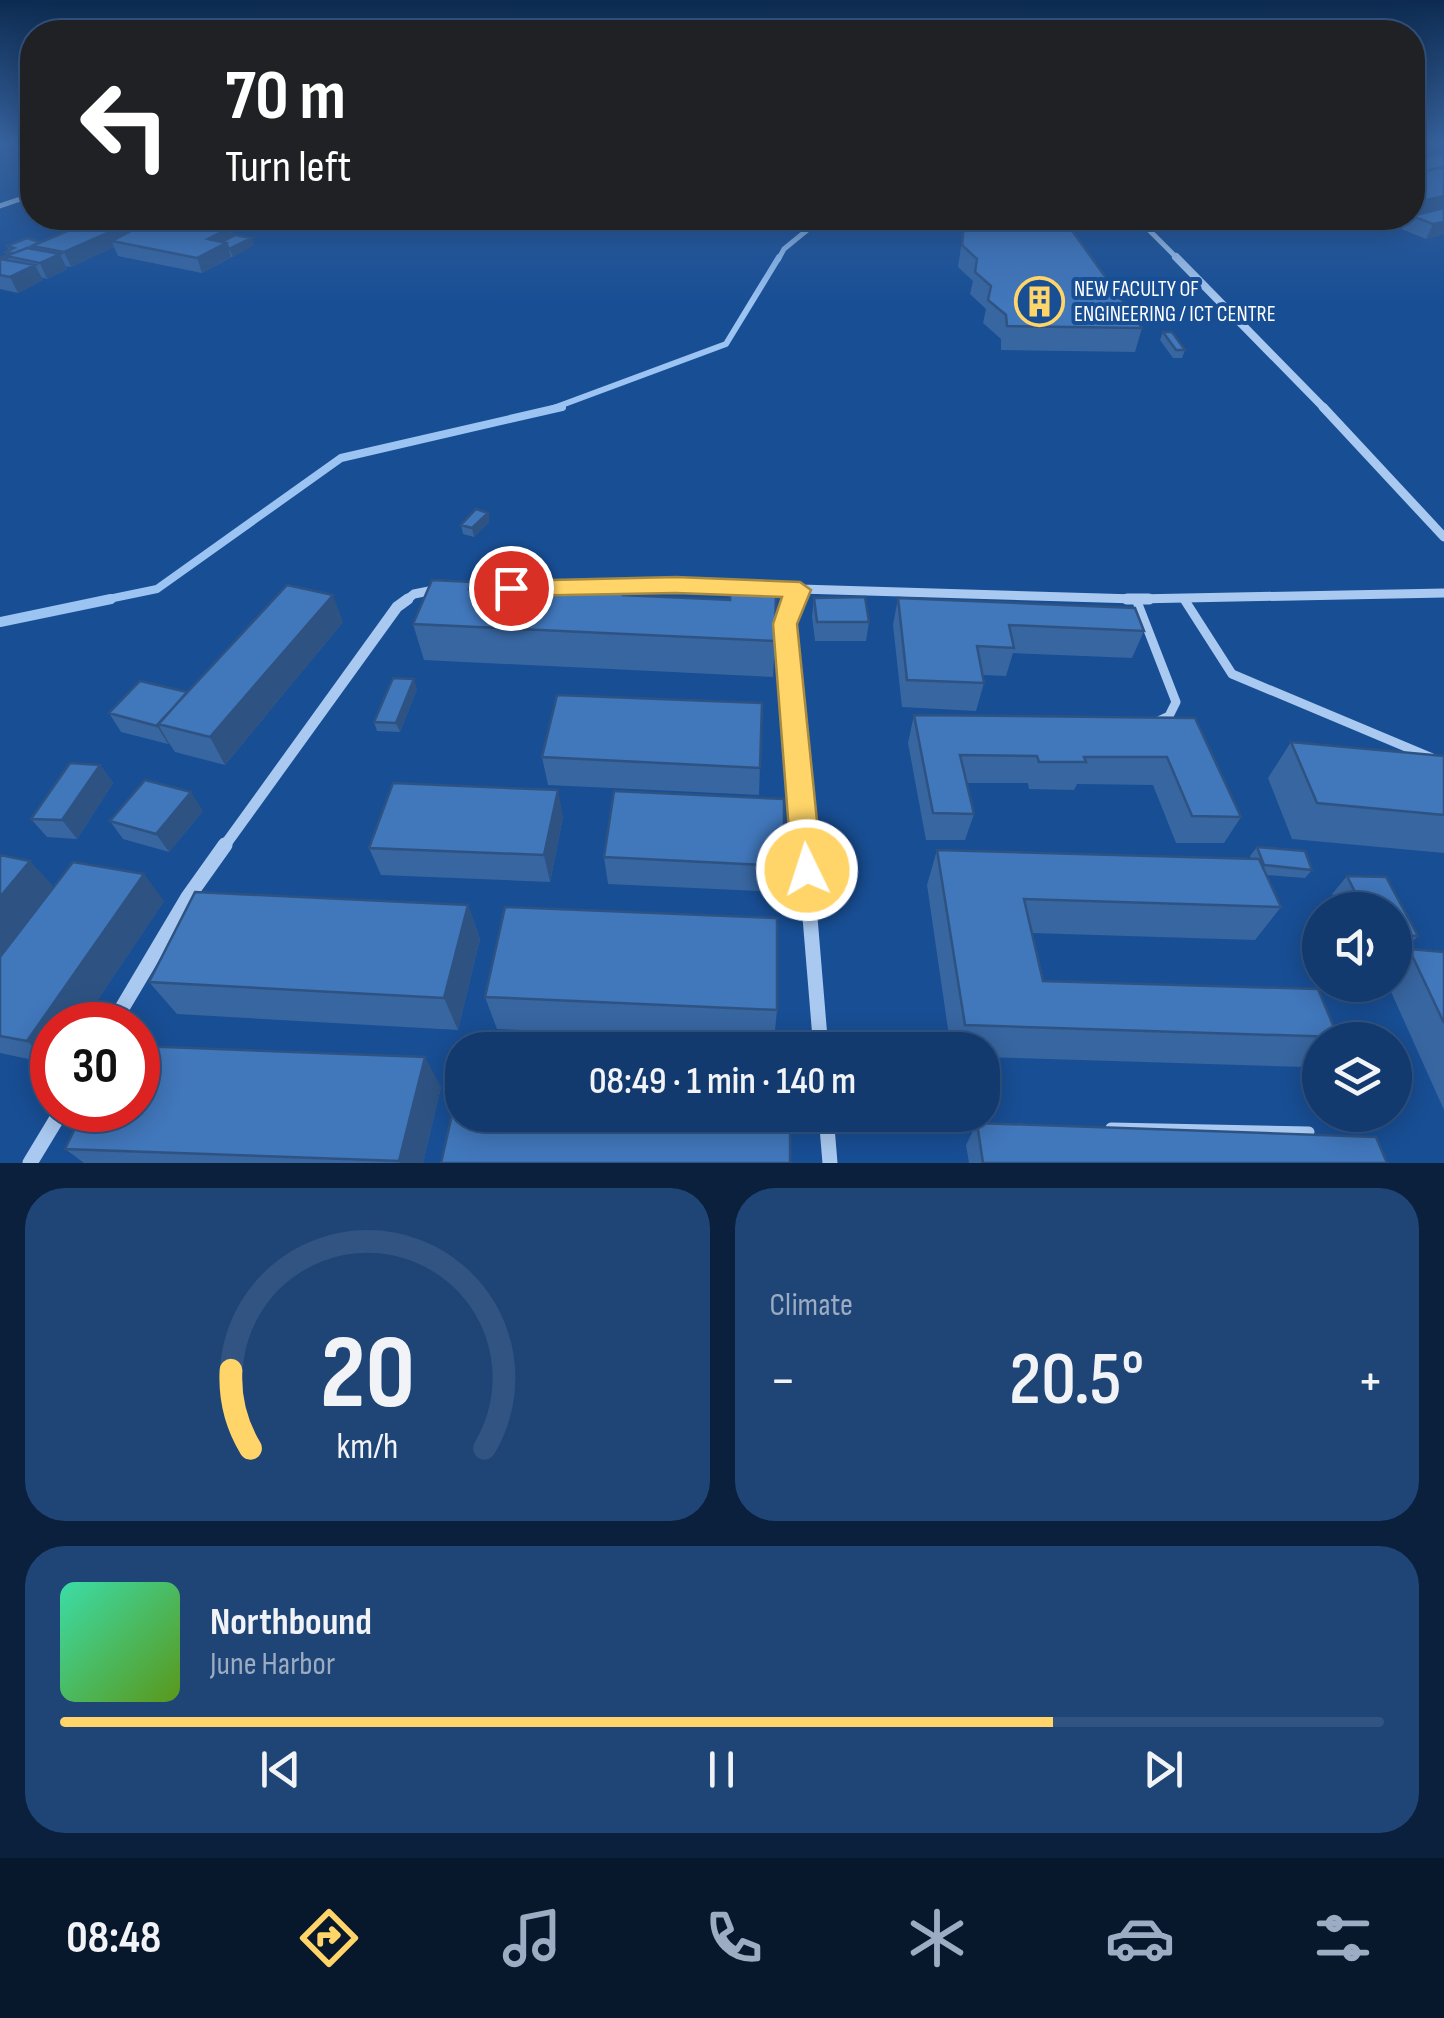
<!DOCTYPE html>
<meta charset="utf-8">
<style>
body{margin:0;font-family:"Sofia Sans Condensed",sans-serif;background:#1f4577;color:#f1f3f6;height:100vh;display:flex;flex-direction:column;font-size:38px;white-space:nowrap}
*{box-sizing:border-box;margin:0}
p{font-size:32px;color:#9cadc3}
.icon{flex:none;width:55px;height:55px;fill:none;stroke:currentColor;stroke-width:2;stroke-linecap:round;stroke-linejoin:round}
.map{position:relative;height:1163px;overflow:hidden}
.panel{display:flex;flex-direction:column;gap:25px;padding:25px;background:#0a203d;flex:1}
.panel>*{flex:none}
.top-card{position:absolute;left:20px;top:20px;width:1405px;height:210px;border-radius:40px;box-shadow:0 5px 25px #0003,0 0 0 2px #315482;background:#202124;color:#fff;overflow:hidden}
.controls{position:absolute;left:1302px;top:892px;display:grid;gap:20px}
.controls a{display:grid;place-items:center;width:110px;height:110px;border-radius:50%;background:#123a6f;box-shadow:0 5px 25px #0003,0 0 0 2px #315482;font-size:50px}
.speed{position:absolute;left:30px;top:1002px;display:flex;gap:20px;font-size:50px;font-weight:700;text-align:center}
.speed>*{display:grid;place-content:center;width:130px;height:130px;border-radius:50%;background:#123a6f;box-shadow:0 5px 25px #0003,0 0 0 2px #315482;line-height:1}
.speed .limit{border:15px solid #d22;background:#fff;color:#111}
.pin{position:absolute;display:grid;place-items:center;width:85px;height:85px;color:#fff;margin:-42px;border:5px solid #fff;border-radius:50%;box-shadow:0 2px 10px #0007}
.me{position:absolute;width:110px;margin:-55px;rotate:356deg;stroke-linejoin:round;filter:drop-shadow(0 0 8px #0008)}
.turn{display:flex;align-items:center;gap:35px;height:210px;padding:0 40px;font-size:45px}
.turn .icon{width:130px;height:130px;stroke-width:2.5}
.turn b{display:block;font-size:70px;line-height:85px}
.big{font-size:75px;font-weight:600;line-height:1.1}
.panel .tile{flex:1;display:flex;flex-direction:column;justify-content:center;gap:15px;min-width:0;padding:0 35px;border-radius:40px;background:#1f4577}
.panel .dial{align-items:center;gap:0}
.dial svg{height:260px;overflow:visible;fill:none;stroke:#315482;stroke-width:7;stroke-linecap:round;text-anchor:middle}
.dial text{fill:#f1f3f6;stroke:none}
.song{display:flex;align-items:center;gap:30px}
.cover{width:120px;height:120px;border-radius:15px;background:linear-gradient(135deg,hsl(160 70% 55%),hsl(90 70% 35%))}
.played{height:10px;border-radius:5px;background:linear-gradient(90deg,#ffd468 75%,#315482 75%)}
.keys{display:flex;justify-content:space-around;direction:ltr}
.heat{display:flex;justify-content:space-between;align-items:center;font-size:55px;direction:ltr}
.panel .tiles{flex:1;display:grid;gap:25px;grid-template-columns:1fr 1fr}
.tile:last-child{grid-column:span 2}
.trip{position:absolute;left:445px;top:1032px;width:555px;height:100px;border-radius:40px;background:#123a6f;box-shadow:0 5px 25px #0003,0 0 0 2px #315482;font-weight:600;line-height:100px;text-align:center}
.menu{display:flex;height:160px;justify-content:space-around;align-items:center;background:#07172c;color:#9cadc3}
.menu .icon{width:70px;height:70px}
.menu .selected{color:#ffd468}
.menu b{font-size:45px;color:#f1f3f6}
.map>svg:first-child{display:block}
</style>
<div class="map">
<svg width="1444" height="1163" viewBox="0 0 1444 1163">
<rect width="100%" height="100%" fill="#184e94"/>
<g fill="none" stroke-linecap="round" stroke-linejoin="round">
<path stroke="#9bc4f3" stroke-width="5" d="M 778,260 L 784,249 L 822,218"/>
<path stroke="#9bc4f3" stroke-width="6" d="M 551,409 L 726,344 L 779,257"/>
<path stroke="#9bc4f3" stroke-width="8" d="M 99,601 L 157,589 L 341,458 L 562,407"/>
<path stroke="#9bc4f3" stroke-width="10" d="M 0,622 L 111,599"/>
<path stroke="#a9c9f0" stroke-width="9" d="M 1136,599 L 1176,702 L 1169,716 L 1156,722
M 1184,599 L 1232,674 L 1444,763"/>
<path stroke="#a9c9f0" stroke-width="11" d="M 827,1122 L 982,1126
M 1111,1128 L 1309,1132"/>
<path stroke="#a9c9f0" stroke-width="5" d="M 0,206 L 32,195
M 1137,218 L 1179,260"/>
<path stroke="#a9c9f0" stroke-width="8" d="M 1176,257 L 1325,409"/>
<path stroke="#a9c9f0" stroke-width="9" d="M 1323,407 L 1444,537
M 461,589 L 677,585 L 800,589
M 405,601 L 414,594 L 439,589
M 791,601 L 800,589 L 1136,599 L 1444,593"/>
<path stroke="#a9c9f0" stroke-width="11" d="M 792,599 L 785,624 L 804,848
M 1127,599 L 1149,599
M 223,848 L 397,607 L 408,599"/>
<path stroke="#a9c9f0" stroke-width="15" d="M 804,845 L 821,1050
M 112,1025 L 188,897 L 225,845
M 826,1115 L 830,1163
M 30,1163 L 62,1110"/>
</g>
<path fill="#3866a1" d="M 1444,153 L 1444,234 L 1426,239 L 1374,218 L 1362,221 L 1354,218 L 1412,218 L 1412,160 Z
M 98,218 L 231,227 L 234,235 L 254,245 L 202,273 L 118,256 L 114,247 L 71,267 L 65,266 L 67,269 L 47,279 L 41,277 L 43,280 L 18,293 L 0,289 L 0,259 L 3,259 L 2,257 L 7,255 L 5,252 L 9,250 L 7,246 L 40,242 Z
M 1273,218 L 1327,218 L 1323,226 L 1303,231 Z
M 964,226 L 1142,328 L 1135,352 L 1001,350 L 1001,339 L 983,323 L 986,309 L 970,294 L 973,281 L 958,267 Z
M 1163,332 L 1185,350 L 1182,358 L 1173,358 L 1160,340 Z
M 488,513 L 489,522 L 474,537 L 463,534 L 461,525 Z
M 472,582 L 473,589 L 730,600 L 775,641 L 773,677 L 424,660 L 413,624 Z
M 814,598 L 869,622 L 866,641 L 815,641 L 812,616 Z
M 898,598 L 1144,631 L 1132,658 L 1013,653 L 1006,676 L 982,675 L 984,683 L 976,711 L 902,707 L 893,625 Z
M 343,622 L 225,765 L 175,752 L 169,743 L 168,744 L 121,732 L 109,713 L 187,692 Z
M 417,689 L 400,732 L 377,731 L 374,722 Z
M 762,703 L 759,795 L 548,785 L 542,757 Z
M 914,715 L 1195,718 L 1241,817 L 1224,843 L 1176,843 L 1153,785 L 1077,784 L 1074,790 L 1029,789 L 1028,783 L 967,783 L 974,814 L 965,840 L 926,840 L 908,743 Z
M 1291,742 L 1444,756 L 1444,853 L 1292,839 L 1268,778 Z
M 100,765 L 113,783 L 77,839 L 47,837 L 31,819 Z
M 203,811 L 169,852 L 123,839 L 110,821 Z
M 563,817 L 550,882 L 381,875 L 369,848 Z
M 1257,847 L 1312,870 L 1305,878 L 1266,875 L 1281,907 L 1255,940 L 1032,933 L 1043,981 L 1338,1037 L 1335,1040 L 1320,1040 L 1320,1054 L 1306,1067 L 982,1057 L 982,1050 L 951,1050 L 927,885 L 937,850 L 1251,859 L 1250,856 Z
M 604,857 L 784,866 L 782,892 L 608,884 Z
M 1347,876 L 1386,877 L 1418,936 L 1401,953 L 1395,953 L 1395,910 L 1340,910 L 1332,894 Z
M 164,901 L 81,1025 L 52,1025 L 52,1064 L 0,1053 L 0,957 Z
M 468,905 L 480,939 L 458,1030 L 177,1014 L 149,982 Z
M 1409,949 L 1444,952 L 1444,1110 L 1388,985 L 1395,985 L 1395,963 Z
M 485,997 L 777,1010 L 774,1041 L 497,1029 Z
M 441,1087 L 423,1163 L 84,1163 L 65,1149 Z
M 977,1123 L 1387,1163 L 969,1163 L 966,1145 Z"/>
<path fill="#2e5383" d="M 1444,196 L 1444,220 L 1412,216 L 1412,210 L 1416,202 Z
M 1308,218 L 1327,218 L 1323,226 L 1303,231 Z
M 1444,222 L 1444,234 L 1426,239 L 1433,224 Z
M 128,224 L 134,237 L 112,241 L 114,247 L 71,267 L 64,252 Z
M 231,227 L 236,242 L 228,246 L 231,257 L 202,273 L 197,258 L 208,239 Z
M 252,238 L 254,245 L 233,257 L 230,250 Z
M 60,254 L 67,269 L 47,279 L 40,263 Z
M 35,265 L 43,280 L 18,293 L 10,277 Z
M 488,513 L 489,522 L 474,537 L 472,528 Z
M 333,595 L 343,622 L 225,765 L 210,737 Z
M 414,679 L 417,689 L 400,732 L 396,723 Z
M 158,724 L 169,743 L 168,744 L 157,726 Z
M 100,765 L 113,783 L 77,839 L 62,820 Z
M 558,790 L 563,817 L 550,882 L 544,855 Z
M 191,792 L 203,811 L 169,852 L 156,834 Z
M 30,861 L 54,887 L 0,956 L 0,897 Z
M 144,874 L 164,901 L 81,1025 L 52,1025 L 52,1063 L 27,1041 Z
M 468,905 L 480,939 L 458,1030 L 444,998 Z
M 425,1057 L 441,1087 L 423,1163 L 400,1163 L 399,1161 Z"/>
<path fill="#4177bb" stroke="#2e5383" stroke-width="2.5" d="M 1444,153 L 1444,167 L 1412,174 L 1412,160 Z
M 1444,167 L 1444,196 L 1416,202 L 1412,200 L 1412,174 Z
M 1444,208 L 1444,222 L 1433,224 L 1412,216 Z
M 98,218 L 177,218 L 231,227 L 208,239 L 226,243 L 197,258 L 112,241 L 142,225 L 128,224 L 64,252 L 32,246 Z
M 1068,225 L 1142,328 L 1007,326 L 1006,315 L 988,300 L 991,286 L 975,272 L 977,259 L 962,245 L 964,226 Z
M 235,235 L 252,238 L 229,249 L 226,243 L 222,242 Z
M 27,238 L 40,242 L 32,246 L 33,249 L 27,248 L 6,256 L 7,258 L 2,257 L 13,253 L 5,252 L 14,248 L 7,246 Z
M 27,248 L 60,254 L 40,263 L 6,256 Z
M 0,259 L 35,265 L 10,277 L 0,275 Z
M 1163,332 L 1172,332 L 1185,350 L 1176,350 Z
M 476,509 L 488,513 L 472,528 L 461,525 Z
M 432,580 L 472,582 L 469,589 L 588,594 L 592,580 L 626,581 L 623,595 L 730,600 L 730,590 L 776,592 L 775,641 L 413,624 Z
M 287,585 L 333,595 L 210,737 L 158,724 Z
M 865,597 L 869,622 L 817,622 L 814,598 Z
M 898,598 L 1135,608 L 1144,631 L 1009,625 L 1014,648 L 977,646 L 984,683 L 907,680 Z
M 393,678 L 414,679 L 396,723 L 374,722 Z
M 140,681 L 187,692 L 157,726 L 109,713 Z
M 557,695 L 762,703 L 760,768 L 542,757 Z
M 914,715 L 1195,718 L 1241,817 L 1192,816 L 1167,757 L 1084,757 L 1086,762 L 1039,762 L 1037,756 L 960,755 L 974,814 L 933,813 Z
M 1291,742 L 1444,756 L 1444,815 L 1317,803 Z
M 70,763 L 100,765 L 62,820 L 31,819 Z
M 145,780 L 191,792 L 156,834 L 110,821 Z
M 393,783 L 558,790 L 544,855 L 369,848 Z
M 614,791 L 784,799 L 784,866 L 604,857 Z
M 1257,847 L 1305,851 L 1312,870 L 1264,865 Z
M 937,850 L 1259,859 L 1281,907 L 1024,899 L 1043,981 L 1318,989 L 1338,1037 L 965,1025 Z
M 0,855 L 30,861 L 0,897 Z
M 73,862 L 144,874 L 27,1041 L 0,1036 L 0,957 Z
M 1347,876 L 1386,877 L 1418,936 L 1395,935 L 1395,910 L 1364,910 Z
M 195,892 L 468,905 L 444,998 L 149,982 Z
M 505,907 L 777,918 L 777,1010 L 485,997 Z
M 1409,949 L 1444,952 L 1444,1023 Z
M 138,1046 L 425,1057 L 399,1161 L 65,1149 L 84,1110 L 138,1110 Z
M 462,1071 L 462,1115 L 790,1115 L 790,1163 L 441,1163 Z
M 977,1123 L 1376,1137 L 1387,1163 L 983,1163 Z"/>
<linearGradient id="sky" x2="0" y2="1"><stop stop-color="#0d2b51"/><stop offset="0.47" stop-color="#37639f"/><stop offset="1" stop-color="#37639f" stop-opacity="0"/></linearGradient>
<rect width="1444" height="305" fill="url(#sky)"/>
<path fill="#ffd468" stroke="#a68a44" stroke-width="2.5" d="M 676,577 L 800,582 L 811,590 L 797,624 L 822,870 L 818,879 L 807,883 L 796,879 L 792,870 L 773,624 L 782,597 L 676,593 L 511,596 L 500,588 L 511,581 Z"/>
<defs>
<symbol id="building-ring" viewBox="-11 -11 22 22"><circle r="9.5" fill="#184e94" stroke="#ffd468" stroke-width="1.5"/><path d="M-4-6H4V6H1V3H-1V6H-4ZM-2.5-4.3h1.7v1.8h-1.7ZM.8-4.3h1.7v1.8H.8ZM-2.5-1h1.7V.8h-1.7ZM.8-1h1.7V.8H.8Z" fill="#ffd468"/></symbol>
</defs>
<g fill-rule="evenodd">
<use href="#building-ring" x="1012" y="274" width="55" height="55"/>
</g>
<g text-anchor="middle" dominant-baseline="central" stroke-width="8" stroke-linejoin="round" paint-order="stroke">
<g font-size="22" fill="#fff" stroke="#184e94" text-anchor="start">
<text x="1074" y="289">NEW FACULTY OF<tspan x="1074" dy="25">ENGINEERING / ICT CENTRE</tspan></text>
</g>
</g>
</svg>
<div class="controls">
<a><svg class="icon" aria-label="sound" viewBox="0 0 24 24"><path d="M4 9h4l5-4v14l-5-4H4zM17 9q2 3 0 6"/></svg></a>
<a><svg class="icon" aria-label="layers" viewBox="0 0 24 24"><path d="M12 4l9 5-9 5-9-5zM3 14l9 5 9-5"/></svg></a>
</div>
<div class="speed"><div class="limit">30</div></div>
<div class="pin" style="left:511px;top:588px;background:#d93025"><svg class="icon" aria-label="arrive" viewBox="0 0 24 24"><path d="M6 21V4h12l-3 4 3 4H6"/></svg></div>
<svg class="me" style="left:807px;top:870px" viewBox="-20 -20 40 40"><circle r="17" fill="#ffd468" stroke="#fff" stroke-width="3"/><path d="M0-11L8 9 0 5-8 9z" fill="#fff"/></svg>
<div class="trip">08:49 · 1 min · 140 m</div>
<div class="top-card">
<div class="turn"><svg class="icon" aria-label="left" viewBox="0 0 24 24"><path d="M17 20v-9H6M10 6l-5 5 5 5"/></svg><div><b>70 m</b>Turn left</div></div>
</div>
</div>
<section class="panel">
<div class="tiles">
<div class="tile dial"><svg viewBox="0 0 100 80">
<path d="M14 69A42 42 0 1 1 86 69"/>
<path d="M14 69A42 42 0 0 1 8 45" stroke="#ffd468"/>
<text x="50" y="56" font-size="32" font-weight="700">20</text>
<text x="50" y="72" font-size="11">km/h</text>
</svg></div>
<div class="tile"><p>Climate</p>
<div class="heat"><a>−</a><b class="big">20.5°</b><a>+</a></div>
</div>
<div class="tile">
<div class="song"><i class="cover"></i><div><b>Northbound</b><p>June Harbor</p></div></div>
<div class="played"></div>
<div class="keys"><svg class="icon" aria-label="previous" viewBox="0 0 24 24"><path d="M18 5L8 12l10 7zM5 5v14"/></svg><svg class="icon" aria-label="pause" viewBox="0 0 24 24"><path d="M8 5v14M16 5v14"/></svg><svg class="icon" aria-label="next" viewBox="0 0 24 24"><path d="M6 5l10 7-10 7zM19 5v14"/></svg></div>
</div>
</div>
</section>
<nav class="menu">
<b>08:48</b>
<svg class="icon selected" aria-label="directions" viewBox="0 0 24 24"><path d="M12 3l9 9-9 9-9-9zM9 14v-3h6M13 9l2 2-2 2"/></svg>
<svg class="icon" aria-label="music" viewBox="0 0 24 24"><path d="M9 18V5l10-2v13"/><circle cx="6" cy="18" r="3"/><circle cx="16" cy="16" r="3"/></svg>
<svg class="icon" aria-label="phone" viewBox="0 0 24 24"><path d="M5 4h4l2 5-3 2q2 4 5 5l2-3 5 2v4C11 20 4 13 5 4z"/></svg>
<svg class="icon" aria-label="climate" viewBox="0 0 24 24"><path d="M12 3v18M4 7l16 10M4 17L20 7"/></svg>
<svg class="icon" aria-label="car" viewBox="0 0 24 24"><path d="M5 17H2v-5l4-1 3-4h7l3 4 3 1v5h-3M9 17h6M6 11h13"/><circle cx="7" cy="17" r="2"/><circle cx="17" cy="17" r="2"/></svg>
<svg class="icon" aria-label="filters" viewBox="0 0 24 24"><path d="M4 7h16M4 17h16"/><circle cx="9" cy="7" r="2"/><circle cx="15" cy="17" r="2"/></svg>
</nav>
